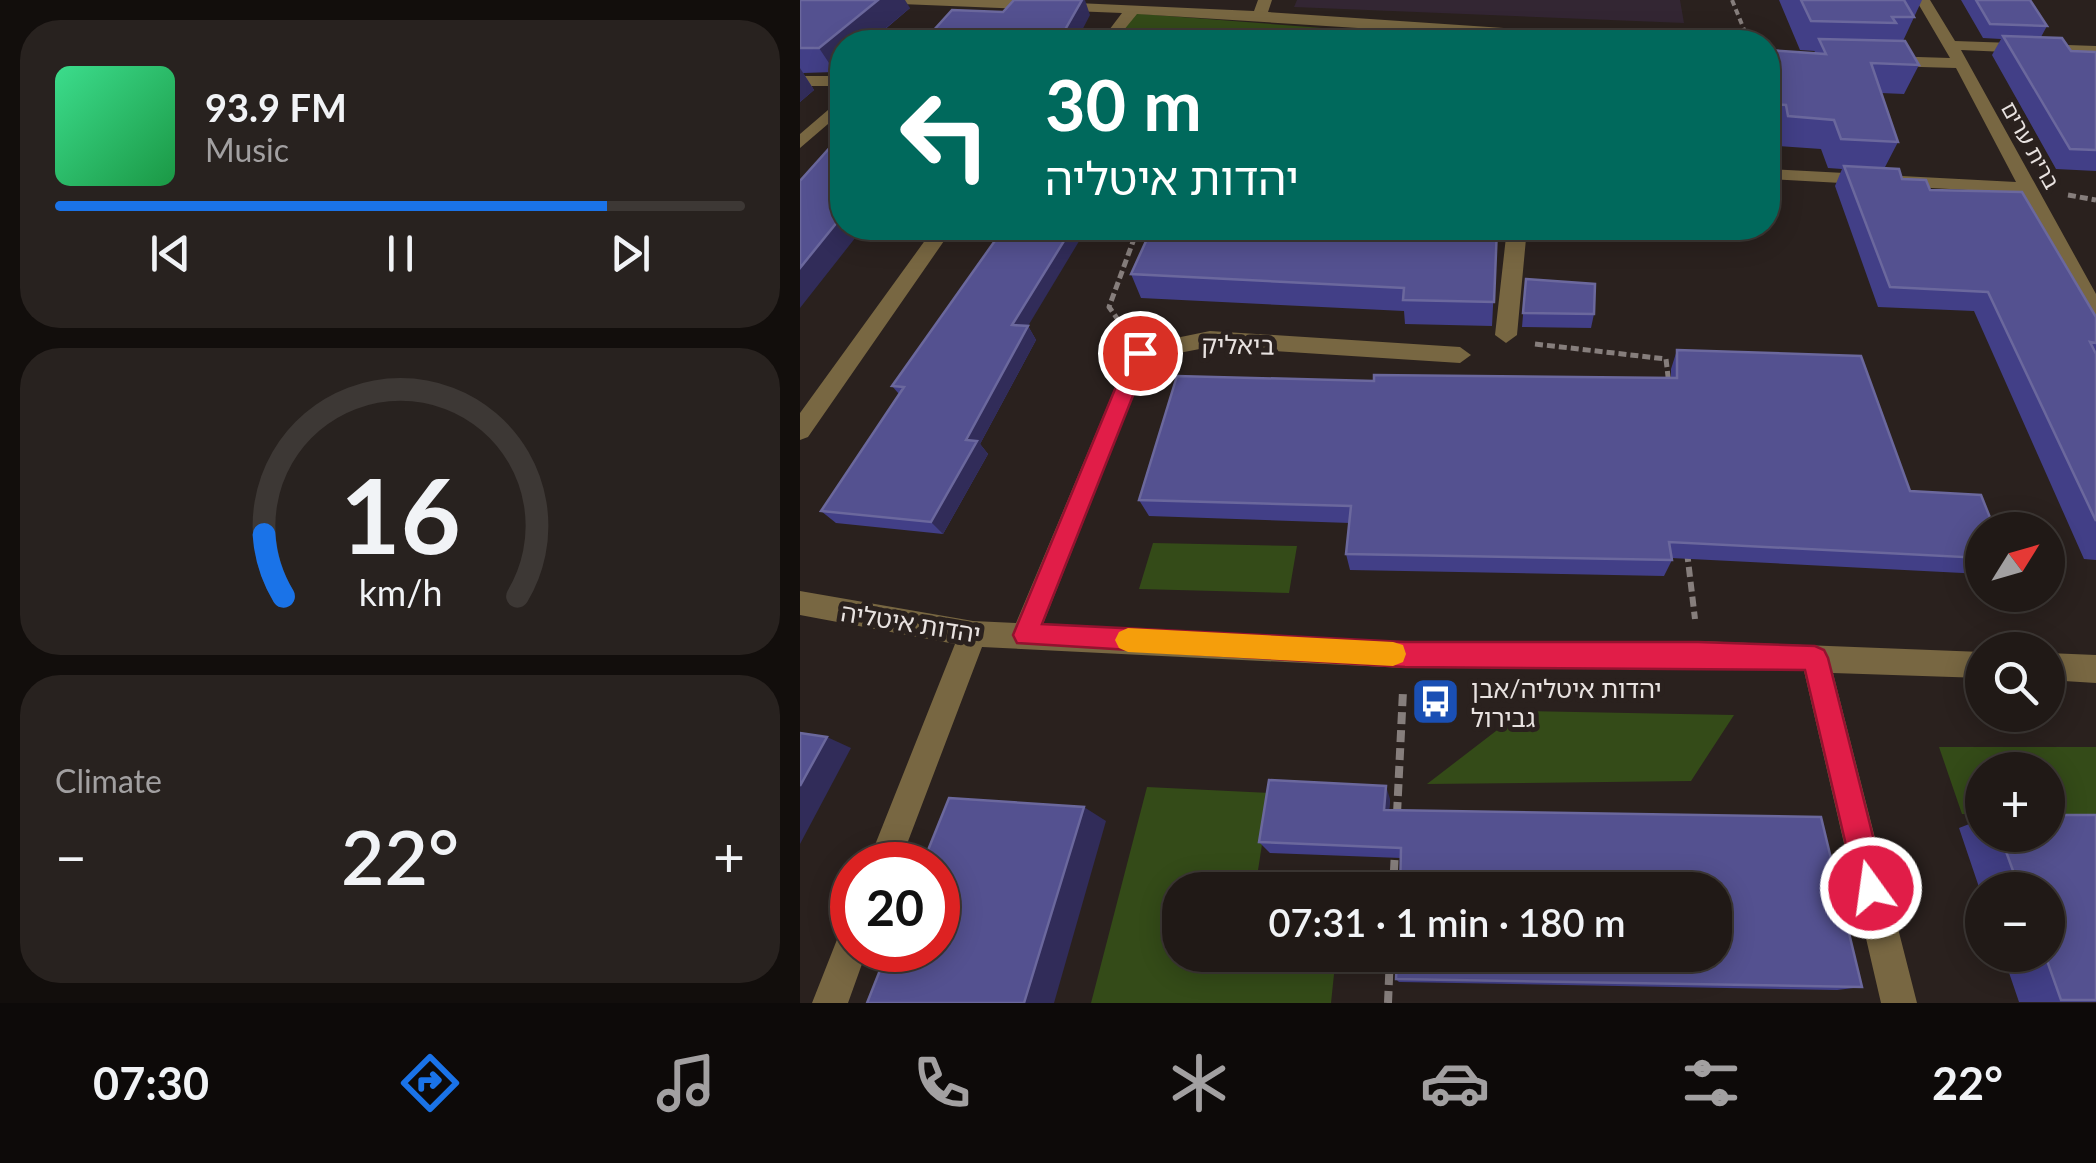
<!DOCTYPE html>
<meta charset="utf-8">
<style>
body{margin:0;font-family:Lato,"Noto Sans Hebrew",sans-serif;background:#28221f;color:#f1f3f6;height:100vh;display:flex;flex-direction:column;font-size:38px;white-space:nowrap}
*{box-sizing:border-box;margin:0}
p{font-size:32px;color:#a2a0a1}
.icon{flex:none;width:55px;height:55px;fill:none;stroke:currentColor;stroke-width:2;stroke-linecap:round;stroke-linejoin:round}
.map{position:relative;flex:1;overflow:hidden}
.details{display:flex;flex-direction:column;gap:20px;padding:20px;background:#120e0c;width:800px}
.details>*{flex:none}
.guide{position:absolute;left:30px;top:30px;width:950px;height:210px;border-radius:40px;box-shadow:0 5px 25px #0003,0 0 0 2px #3d3835;background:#00695c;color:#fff;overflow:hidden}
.needle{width:65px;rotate:53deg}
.fabs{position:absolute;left:1165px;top:512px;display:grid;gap:20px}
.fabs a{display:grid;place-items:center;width:100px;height:100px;border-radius:50%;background:#201916;box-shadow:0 5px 25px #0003,0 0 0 2px #3d3835;font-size:50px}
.speed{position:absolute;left:30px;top:842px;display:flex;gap:20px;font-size:50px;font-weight:700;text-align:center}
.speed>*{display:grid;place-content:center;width:130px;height:130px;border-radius:50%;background:#201916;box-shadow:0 5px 25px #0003,0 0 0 2px #3d3835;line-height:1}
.speed .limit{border:15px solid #d22;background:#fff;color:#111}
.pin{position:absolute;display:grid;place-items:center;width:85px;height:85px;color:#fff;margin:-42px;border:5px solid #fff;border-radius:50%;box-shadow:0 2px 10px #0007}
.me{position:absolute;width:110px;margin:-55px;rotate:346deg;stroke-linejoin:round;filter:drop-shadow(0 0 8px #0008)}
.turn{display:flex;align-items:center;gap:35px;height:210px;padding:0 50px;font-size:45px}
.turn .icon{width:130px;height:130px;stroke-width:2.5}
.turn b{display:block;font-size:70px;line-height:85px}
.big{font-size:75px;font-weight:600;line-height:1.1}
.details .card{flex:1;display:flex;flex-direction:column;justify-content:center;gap:15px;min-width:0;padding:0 35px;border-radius:40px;background:#28221f}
.details .dial{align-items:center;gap:0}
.dial svg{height:260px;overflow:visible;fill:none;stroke:#3d3835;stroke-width:7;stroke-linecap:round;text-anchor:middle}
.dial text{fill:#f1f3f6;stroke:none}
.song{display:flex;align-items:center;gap:30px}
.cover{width:120px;height:120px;border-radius:15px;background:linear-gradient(135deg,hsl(150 70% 55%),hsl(140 70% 35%))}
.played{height:10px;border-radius:5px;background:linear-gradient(90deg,#1a73e8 80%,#3d3835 80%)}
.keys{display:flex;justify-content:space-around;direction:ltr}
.heat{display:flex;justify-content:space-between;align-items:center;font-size:55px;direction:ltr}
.trip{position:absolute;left:362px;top:872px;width:570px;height:100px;border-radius:40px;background:#201916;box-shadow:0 5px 25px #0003,0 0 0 2px #3d3835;font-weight:600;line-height:100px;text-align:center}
.dock{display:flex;height:160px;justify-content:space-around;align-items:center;background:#0d0a09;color:#a2a0a1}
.dock .icon{width:70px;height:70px}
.dock .current{color:#1a73e8}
.dock b{font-size:45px;color:#f1f3f6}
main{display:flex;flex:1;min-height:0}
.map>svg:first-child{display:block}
</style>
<main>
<section class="details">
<div class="card">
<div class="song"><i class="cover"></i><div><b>93.9 FM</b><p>Music</p></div></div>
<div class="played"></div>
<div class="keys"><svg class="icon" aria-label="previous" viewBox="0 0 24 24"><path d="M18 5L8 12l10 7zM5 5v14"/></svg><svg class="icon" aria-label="pause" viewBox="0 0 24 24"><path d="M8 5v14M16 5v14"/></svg><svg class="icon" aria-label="next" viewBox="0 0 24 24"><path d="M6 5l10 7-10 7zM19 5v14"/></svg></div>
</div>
<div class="card dial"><svg viewBox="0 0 100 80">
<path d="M14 69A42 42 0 1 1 86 69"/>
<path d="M14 69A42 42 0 0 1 8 50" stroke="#1a73e8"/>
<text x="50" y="56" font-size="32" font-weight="700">16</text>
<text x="50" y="72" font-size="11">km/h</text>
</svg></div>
<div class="card"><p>Climate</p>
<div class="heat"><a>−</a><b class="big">22°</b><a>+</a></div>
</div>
</section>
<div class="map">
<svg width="1296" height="1003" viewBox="0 0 1296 1003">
<rect width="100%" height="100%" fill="#2a211e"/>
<path fill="#332633" d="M 497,0 L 880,0 L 884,23 L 494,7 Z"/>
<path fill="#344b18" d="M 329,13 L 705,42 L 305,42 Z
M 353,543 L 497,546 L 489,593 L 339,589 Z
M 722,711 L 934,715 L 891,781 L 627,784 Z
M 1139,747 L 1296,747 L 1296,814 L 1248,814 L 1248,770 L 1182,770 L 1182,814 L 1162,814 Z
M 347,787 L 470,793 L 456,883 L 543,890 L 380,890 L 380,955 L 536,955 L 531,1003 L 291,1003 Z"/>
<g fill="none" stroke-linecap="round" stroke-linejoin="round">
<path stroke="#867e7c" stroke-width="4" stroke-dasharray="6 4" stroke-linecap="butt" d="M 932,0 L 949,42"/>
<path stroke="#867e7c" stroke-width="5" stroke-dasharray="8 4" stroke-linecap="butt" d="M 1268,195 L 1296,200
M 326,331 L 309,307 L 338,228
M 735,344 L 866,359 L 869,385"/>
<path stroke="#867e7c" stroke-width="6" stroke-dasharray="10 5" stroke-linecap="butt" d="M 887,552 L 895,619"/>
<path stroke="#867e7c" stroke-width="8" stroke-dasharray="12 6" stroke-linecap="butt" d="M 597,814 L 603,691
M 593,890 L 595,851
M 588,1003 L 590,955"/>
<path fill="#786742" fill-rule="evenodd" d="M 94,0 L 211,0 L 454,11 L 458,0 L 472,0 L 468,12 L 839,37 L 847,42 L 781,42 L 337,14 L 314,42 L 300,42 L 322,13 L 101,4 Z
M 1116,0 L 1130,0 L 1155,41 L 1296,46 L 1296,56 L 1161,50 L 1296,294 L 1296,320 L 1286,313 L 1222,193 L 968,179 L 968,169 L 1216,182 L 1156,68 L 1086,66 L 1078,61 L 1086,56 L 1150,58 Z
M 0,76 L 42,76 L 42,86 L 0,86 Z
M 42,98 L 42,112 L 0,148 L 0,134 Z
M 134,228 L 153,228 L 8,437 L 0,440 L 0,413 Z
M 707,228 L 727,228 L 717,335 L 706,343 L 695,335 Z
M 410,331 L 660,347 L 671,355 L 660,363 L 410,347 L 348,359 L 243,624 L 605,642 L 899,641 L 1182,652 L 1182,678 L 1033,673 L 1117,1003 L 1081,1003 L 1004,671 L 899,667 L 605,668 L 182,647 L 99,865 L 67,865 L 155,644 L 0,615 L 0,591 L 173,621 L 216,623 L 332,347 Z
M 1248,653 L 1296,655 L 1296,683 L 1248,680 Z
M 52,927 L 52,950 L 67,950 L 48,1003 L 12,1003 L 40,932 Z"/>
</g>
<path fill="#423f87" d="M 0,0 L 110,8 L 35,72 L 3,73 L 14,90 L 0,102 Z
M 979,0 L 1122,0 L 1103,41 L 1119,65 L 1104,94 L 1081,93 L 1098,142 L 1084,169 L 1102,179 L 1130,190 L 1296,317 L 1296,560 L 1284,559 L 1174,311 L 1078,307 L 1035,186 L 1042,169 L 1028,168 L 1021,149 L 977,146 L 975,135 L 968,134 L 968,50 L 1013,54 L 1015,51 L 1000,50 Z
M 1161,0 L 1230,0 L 1247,26 L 1241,37 L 1271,51 L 1296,52 L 1296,171 L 1256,169 L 1192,55 L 1201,39 L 1183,38 Z
M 697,228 L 692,326 L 605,324 L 604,311 L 341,298 L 331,274 Z
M 726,279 L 794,314 L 791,328 L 722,327 Z
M 228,326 L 236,340 L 180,444 L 188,454 L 143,534 L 36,523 L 21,511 L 99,394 L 92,386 Z
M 877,350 L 1110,491 L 1182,530 L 1182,574 L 871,558 L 872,560 L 864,576 L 550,570 L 546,554 L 550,523 L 349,516 L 339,500 L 574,381 L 871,378 L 871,369 Z
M 590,799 L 589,810 L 1062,987 L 1037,990 L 599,982 L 596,979 L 601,858 L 470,853 L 459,842 Z
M 1296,815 L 1296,1002 L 1219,1002 L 1203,955 L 1248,955 L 1248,890 L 1182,890 L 1182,896 L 1159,828 L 1182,819 L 1182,835 L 1248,835 Z"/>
<path fill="#312c59" d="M 78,0 L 105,0 L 110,8 L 69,42 L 42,42 L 42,66 L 35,72 L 19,48 Z
M 282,0 L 285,0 L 290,15 L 276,42 L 258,42 Z
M 0,68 L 14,90 L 0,102 Z
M 42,216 L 42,228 L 63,228 L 0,308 L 0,268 Z
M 272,228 L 287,228 L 228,326 L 236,340 L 180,444 L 188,454 L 143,534 L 131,522 L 212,325 Z
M 27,737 L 51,748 L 0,844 L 0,786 Z
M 586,786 L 590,799 L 588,822 L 584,810 Z
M 284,807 L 306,821 L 254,1003 L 224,1003 Z"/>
<path fill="#545190" stroke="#6b689d" stroke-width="2.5" d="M 0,0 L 78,0 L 19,48 L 0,48 Z
M 214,0 L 282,0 L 258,42 L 123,42 L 152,10 L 203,12 Z
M 1001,0 L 1104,0 L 1114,17 L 1092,17 L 1096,23 L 1011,21 Z
M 1176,0 L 1230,0 L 1247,26 L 1190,24 Z
M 1203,36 L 1262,38 L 1271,51 L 1296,52 L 1296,150 L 1270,149 Z
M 1019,39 L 1105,41 L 1119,65 L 1071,63 L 1098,142 L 1041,139 L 1034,120 L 988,116 L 986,105 L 968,104 L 968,50 L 1026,54 Z
M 42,134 L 42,216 L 0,268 L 0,181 Z
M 1044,166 L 1099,169 L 1102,179 L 1126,180 L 1130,190 L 1222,192 L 1296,317 L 1296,343 L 1290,342 L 1296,354 L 1296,521 L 1188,292 L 1090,287 Z
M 204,228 L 272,228 L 212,325 L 228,326 L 166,440 L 177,441 L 131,522 L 21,511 L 104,387 L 92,386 Z
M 352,228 L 697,228 L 694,302 L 603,300 L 604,288 L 331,274 Z
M 726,279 L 795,284 L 794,314 L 723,313 Z
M 877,350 L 1061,356 L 1110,491 L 1181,495 L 1195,530 L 1182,530 L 1182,558 L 869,542 L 872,560 L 546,554 L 551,506 L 339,500 L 377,376 L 574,381 L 574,375 L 877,378 Z
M 0,733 L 27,737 L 0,786 Z
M 469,780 L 586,786 L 584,810 L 1021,817 L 1062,987 L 596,979 L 597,955 L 915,955 L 915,890 L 600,890 L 601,848 L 459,842 Z
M 149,798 L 284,807 L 224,1003 L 67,1003 L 88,950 L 138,950 L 138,865 L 122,865 Z
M 1248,815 L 1296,815 L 1296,1000 L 1261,1000 L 1245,955 L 1248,955 L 1248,890 L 1220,890 L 1200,835 L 1248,835 Z"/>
<path fill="#e11d48" stroke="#92132f" stroke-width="2.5" d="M 340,346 L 350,353 L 242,624 L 605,642 L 898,642 L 1015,646 L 1024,650 L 1028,658 L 1086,888 L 1082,899 L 1071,903 L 1061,899 L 1056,888 L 1005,670 L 605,667 L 217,643 L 213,635 L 330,353 Z"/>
<path fill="#f59e0b" d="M 328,628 L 593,642 L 603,645 L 606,654 L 603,662 L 593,666 L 328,652 L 319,648 L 315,640 L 319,632 Z"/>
<defs>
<symbol id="bus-square" viewBox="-11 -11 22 22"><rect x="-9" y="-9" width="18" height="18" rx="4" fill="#1a4fb4" stroke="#2a211e"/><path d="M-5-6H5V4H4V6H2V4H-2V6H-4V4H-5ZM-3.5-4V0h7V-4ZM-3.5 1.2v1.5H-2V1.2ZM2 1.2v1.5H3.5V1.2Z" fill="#fff"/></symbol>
</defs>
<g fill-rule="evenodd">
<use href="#bus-square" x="608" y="674" width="55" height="55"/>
</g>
<g text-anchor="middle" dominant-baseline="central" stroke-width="10" stroke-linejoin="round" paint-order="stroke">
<g font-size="22" fill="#e8e2e0" stroke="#2a211e">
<text transform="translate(1231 145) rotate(61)">ברית ערים</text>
</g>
<g font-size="25" fill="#e8e2e0" stroke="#2a211e">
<text transform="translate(438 344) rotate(1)">ביאליק</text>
<text transform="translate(111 622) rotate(9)">יהדות איטליה</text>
</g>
<g font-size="25" fill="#e8e2e0" stroke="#2a211e" text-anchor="start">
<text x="671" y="688">יהדות איטליה/אבן<tspan x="671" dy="29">גבירול</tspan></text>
</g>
</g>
</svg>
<div class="fabs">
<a><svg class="needle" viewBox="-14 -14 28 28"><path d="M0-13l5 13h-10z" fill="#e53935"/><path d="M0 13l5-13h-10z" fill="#a2a0a1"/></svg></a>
<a><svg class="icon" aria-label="search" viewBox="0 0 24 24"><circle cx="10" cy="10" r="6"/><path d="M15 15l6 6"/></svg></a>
<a>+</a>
<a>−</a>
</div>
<div class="speed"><div class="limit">20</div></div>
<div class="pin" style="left:340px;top:353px;background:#d93025"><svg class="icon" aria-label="arrive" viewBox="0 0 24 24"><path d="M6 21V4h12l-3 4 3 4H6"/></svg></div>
<svg class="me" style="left:1071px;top:888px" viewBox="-20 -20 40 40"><circle r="17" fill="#e11d48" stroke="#fff" stroke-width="3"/><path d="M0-11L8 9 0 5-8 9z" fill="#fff"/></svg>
<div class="trip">07:31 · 1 min · 180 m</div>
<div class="guide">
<div class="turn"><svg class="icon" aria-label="left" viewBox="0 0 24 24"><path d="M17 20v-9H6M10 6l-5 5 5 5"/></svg><div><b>30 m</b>יהדות איטליה</div></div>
</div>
</div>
</main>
<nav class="dock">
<b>07:30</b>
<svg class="icon current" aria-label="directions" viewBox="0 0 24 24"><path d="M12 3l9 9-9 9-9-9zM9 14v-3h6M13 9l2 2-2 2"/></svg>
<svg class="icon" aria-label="music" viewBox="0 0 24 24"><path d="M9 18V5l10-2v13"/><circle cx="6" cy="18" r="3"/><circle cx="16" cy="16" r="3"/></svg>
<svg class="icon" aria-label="phone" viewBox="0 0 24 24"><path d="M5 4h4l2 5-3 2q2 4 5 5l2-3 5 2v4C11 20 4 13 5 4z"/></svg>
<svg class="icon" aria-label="climate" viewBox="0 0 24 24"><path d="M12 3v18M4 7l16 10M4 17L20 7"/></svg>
<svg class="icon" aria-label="car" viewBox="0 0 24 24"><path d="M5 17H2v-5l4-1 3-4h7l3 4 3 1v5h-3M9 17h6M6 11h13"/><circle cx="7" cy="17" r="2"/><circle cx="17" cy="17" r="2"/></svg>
<svg class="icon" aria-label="filters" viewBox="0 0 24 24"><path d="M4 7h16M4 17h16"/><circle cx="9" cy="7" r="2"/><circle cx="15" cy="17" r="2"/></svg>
<b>22°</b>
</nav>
